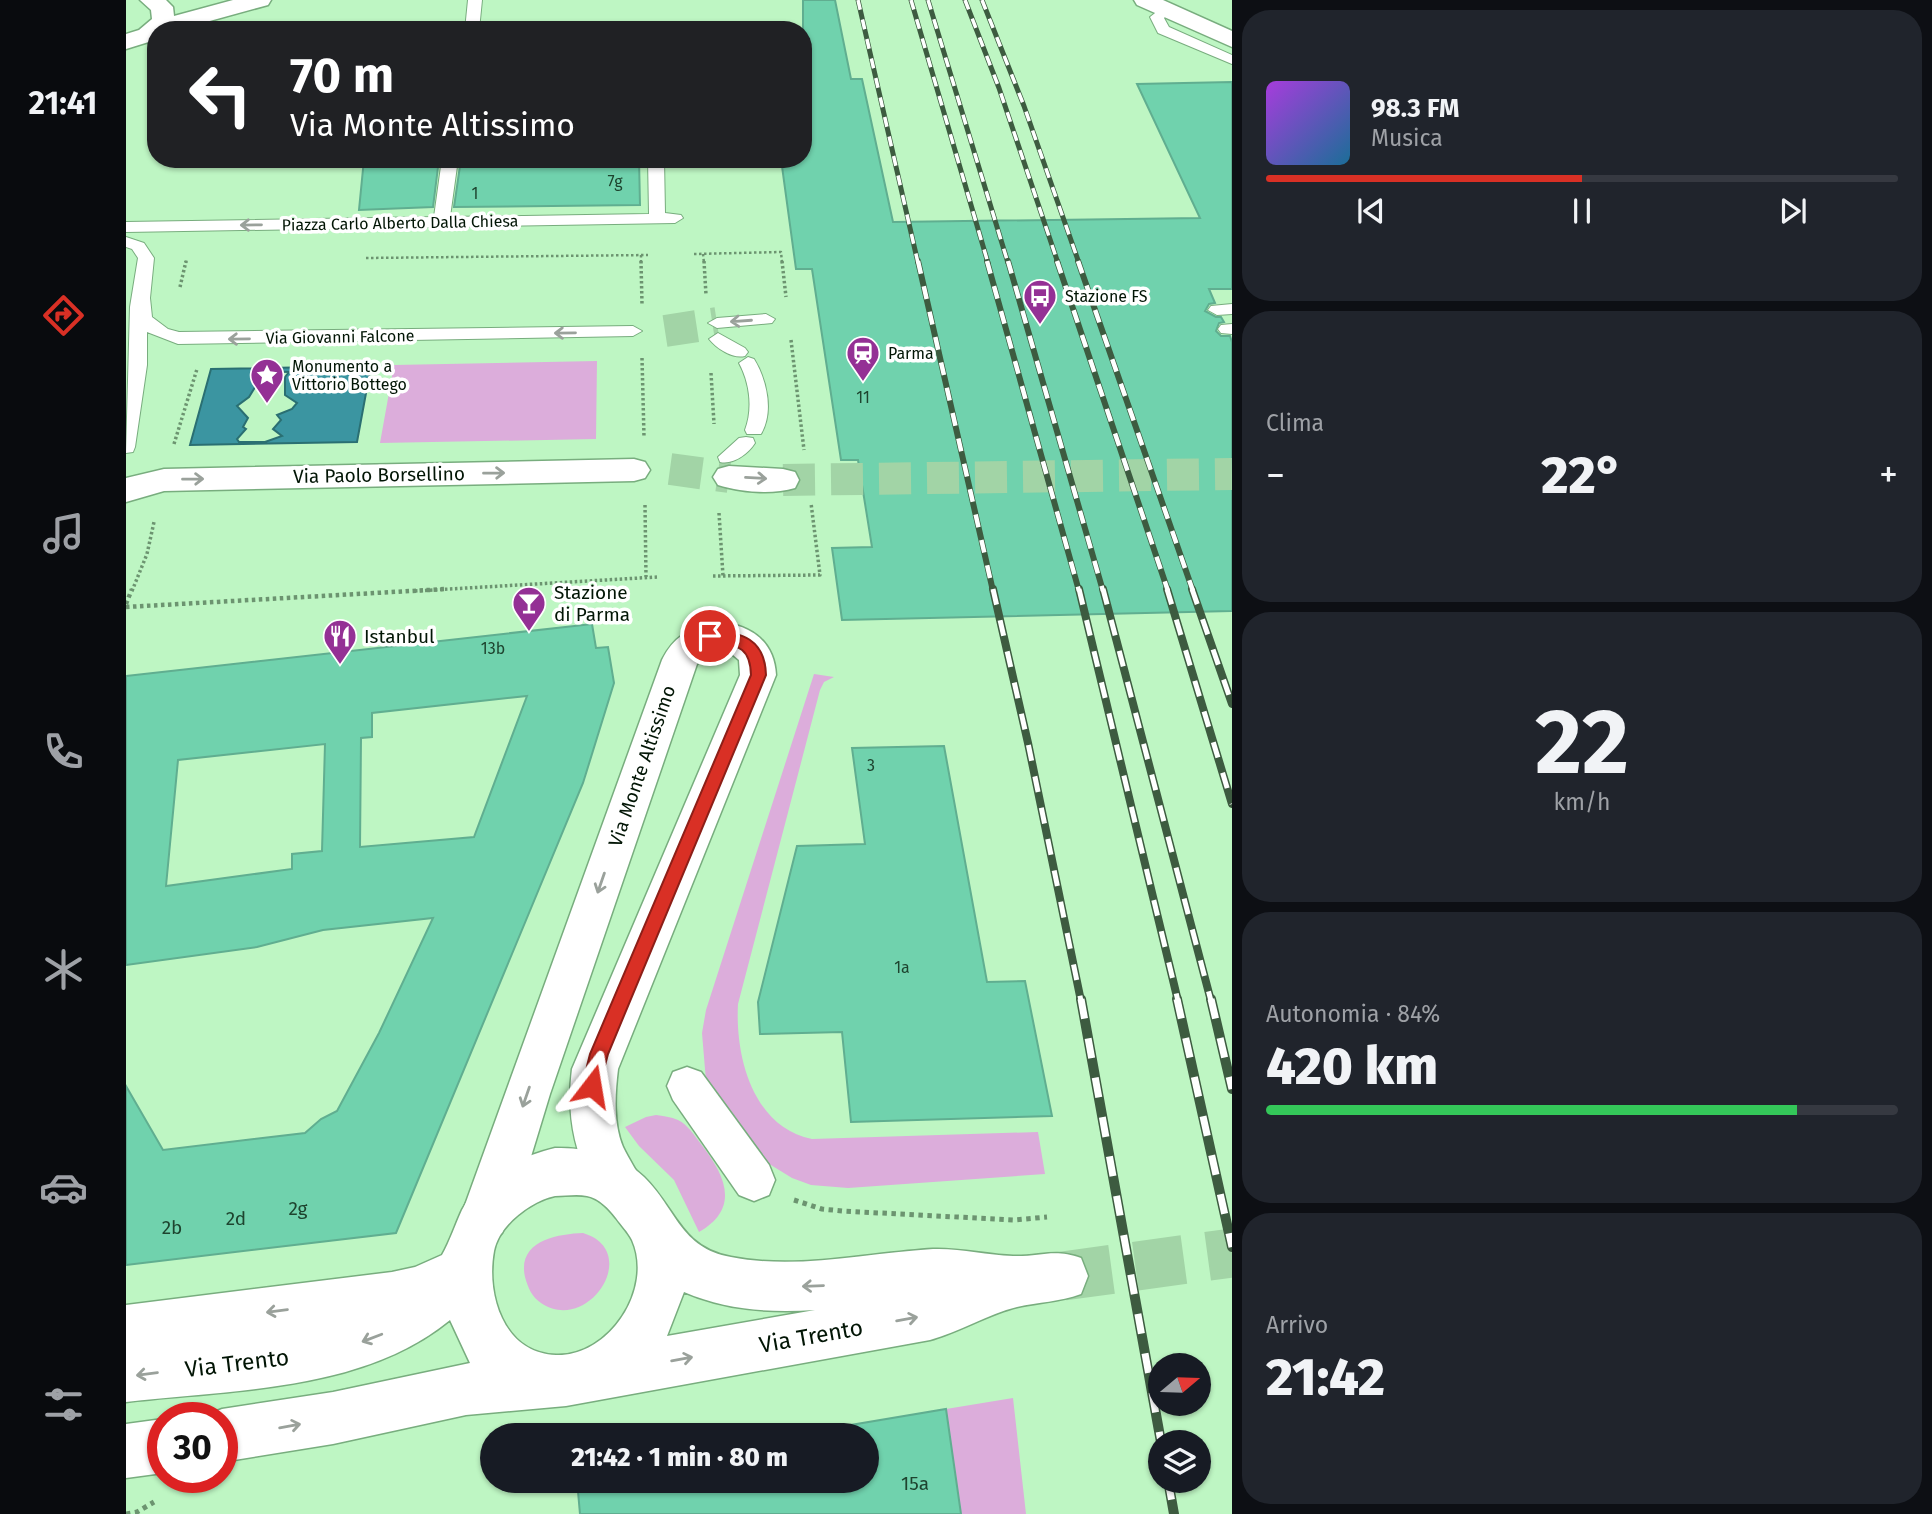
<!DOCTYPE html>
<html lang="it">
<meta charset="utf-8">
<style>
body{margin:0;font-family:"Fira Sans",sans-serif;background:#20242c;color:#f1f3f6;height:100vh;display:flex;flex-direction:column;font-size:26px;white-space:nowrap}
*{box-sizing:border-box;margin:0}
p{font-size:23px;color:#9ea1a6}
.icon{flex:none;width:38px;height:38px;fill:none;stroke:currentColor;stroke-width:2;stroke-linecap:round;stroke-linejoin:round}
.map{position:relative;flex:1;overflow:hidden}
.drawer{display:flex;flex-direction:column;gap:10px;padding:10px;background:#0d0f14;width:700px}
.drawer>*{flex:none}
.banner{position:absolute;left:21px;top:21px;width:665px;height:147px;border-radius:28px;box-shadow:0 2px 5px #0004;background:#202124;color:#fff;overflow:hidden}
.needle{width:46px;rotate:71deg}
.tools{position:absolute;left:1022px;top:1353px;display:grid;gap:14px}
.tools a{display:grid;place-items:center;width:63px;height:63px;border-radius:50%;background:#171b24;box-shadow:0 2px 5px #0004;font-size:35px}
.speed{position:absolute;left:21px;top:1402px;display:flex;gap:14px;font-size:35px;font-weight:700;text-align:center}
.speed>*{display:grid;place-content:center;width:91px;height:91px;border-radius:50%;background:#171b24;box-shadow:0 2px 5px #0004;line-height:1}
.speed .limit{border:10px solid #d22;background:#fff;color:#111}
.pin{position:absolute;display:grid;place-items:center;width:60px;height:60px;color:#fff;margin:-30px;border:4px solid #fff;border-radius:50%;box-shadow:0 2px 7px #0007}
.me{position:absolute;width:77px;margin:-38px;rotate:14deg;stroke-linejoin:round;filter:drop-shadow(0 0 5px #0008)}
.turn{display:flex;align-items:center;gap:24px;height:147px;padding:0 28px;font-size:32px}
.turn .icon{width:91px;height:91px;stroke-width:2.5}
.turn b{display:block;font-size:49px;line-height:60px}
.big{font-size:52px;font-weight:800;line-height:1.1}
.drawer .widget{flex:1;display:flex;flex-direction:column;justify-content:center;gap:10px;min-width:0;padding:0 24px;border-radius:28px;background:#20242c}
.drawer .dial{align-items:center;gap:0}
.dial b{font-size:91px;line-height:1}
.song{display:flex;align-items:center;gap:21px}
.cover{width:84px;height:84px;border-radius:10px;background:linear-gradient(135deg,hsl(280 70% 55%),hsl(200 70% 35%))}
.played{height:7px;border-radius:4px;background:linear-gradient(90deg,#d93025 50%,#363941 50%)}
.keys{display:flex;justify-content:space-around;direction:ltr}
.heat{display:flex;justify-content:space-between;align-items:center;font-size:38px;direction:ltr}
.charge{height:10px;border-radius:5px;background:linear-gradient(90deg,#34c759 84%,#363941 0)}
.trip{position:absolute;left:354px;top:1423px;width:399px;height:70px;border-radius:35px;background:#171b24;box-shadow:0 2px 5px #0004;font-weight:800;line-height:70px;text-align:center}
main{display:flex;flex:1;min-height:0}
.menu{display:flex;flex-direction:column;width:126px;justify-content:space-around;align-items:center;background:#090b0e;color:#9ea1a6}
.menu .icon{width:49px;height:49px}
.menu .current{color:#d93025}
.menu b{font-size:32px;color:#f1f3f6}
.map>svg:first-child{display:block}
</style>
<main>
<nav class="menu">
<b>21:41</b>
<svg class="icon current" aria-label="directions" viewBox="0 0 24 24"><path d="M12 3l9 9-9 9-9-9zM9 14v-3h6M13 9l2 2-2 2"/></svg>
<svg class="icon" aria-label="music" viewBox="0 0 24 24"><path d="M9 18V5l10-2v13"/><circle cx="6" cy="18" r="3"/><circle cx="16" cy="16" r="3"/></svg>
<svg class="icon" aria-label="phone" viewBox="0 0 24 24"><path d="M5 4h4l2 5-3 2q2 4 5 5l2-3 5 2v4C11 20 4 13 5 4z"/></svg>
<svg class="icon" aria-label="climate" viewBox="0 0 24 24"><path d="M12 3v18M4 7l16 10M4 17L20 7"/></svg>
<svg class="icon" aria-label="car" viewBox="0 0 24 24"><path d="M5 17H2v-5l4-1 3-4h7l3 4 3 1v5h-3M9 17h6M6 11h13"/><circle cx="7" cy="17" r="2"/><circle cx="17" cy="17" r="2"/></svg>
<svg class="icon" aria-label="filters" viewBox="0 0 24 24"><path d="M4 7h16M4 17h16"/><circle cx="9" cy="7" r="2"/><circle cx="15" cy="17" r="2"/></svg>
</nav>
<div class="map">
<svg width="1106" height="1514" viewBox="0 0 1106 1514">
<rect width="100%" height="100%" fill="#bef6c3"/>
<path fill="#dcaddb" d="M 471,361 L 470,439 L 254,443 L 268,365 Z
M 688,674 L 708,677 L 698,682 L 694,690 L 612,1004 C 609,1057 627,1127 686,1139 L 912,1132 L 919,1174 L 722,1188 L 685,1185 L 666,1178 L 627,1154 L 580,1081 L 576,1033 L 580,1010 Z
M 530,1115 C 537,1116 545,1117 552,1120 C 562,1125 568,1135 575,1144 C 599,1175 615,1208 573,1232 L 548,1180 L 513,1146 L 499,1127 L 520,1117 Z
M 457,1233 C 517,1251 462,1335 415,1303 C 406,1297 402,1288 399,1277 C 391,1241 431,1234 457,1233 Z
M 887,1398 L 900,1514 L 835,1514 L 820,1409 Z"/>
<path fill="#3b95a1" stroke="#2a6f72" stroke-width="2" fill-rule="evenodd" d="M 245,366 L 231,442 L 64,445 L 85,369 ZM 134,371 L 163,372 L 159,377 L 159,395 L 171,403 L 166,409 L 151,415 L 155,420 L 147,429 L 156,436 L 139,442 L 113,442 L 111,439 L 120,429 L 117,427 L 122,418 L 111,406 L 123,397 L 131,384 L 129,376 Z"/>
<path fill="#70d2ad" stroke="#60ae90" stroke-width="2" fill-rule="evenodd" d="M 677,0 L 709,0 L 725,79 L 736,79 L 767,222 L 1074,218 L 1011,84 L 1106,82 L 1106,289 L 1083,289 L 1089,303 L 1083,304 L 1079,311 L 1090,317 L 1095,317 L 1098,322 L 1093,323 L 1090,331 L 1095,336 L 1104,336 L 1106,342 L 1106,611 L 716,620 L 706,548 L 746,547 L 732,460 L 715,460 L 686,269 L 670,269 L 655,159 L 677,159 Z
M 238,159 L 313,159 L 307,207 L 233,210 Z
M 335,159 L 513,159 L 514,205 L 328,207 Z
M 466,624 L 470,648 L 482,647 L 488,683 L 457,783 L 270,1233 L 0,1265 L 0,1086 L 37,1150 L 179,1133 L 195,1119 L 211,1111 L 253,1033 L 307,918 L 197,930 L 131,947 L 0,965 L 0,676 ZM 401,696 L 348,837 L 234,847 L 235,738 L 246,737 L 246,713 ZM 199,744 L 196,851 L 166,854 L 166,869 L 40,886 L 52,760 Z
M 818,746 L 861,982 L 899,981 L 926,1116 L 725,1122 L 716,1032 L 634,1034 L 632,1002 L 671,846 L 739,844 L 726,748 Z
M 820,1409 L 835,1514 L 454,1514 L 451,1480 L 740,1480 L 740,1435 L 665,1435 Z"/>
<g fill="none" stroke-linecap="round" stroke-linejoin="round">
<path stroke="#a2d4a6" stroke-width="32" stroke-dasharray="32 16" stroke-linecap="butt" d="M 539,331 L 591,323
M 544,469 L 603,477
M 657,480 L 1106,474"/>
<path stroke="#a2d4a6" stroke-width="49" stroke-dasharray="49 24" stroke-linecap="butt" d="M 937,1276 L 1106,1253"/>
<defs>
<path id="service" d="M 342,0 L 356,0 L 353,30 L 339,30 Z
M 1038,6 L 1045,10 L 1038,18 L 1043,27 L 1106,55 L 1106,64 L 1032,33 L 1024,17 Z
M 316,159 L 332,159 L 324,217 L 523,214 L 522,159 L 538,159 L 539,213 L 555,215 L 557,218 L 549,223 L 0,232 L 0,222 L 308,217 Z
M 0,237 L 18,243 L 28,258 L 24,298 L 26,317 L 42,329 L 53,332 L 507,326 L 516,331 L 507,336 L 52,344 L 21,332 L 21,365 L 9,447 L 7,452 L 0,453 L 4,307 L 12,258 L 6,249 L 0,247 Z
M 1106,304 L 1106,314 L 1091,315 L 1082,310 L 1085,306 Z
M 640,314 L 649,319 L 646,323 L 591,328 L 582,323 L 591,318 Z
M 1106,324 L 1106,334 L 1095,333 L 1092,329 L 1095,325 Z
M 592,333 L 619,348 L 622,352 L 619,356 C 607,359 591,349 583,339 Z
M 622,357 L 628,359 C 641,380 648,412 635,434 L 621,434 L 619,430 C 627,409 624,383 613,363 Z
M 620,437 L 627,438 L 629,443 C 622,454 607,465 594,462 L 592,457 L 613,438 Z"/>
<path id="pedestrian" d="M 561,1067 L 575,1072 L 643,1165 L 649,1180 L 643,1195 L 628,1201 L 613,1195 L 547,1100 L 541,1086 L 547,1072 Z"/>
<path id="minor" d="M 1008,0 L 1037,0 L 1106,31 L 1106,47 L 1011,5 Z
M 508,459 L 519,462 L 524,470 L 519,478 L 508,481 L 38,491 L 0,502 L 0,478 L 38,469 Z
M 603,466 L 657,469 L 669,472 L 673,480 L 669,488 C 646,495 614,492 592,485 L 587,477 L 592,469 Z
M 587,622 C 622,623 648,639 650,675 L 492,1069 C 489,1094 487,1123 497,1147 C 503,1160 512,1172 518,1186 L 511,1203 L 494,1210 C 489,1208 483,1206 479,1204 C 472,1199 468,1188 464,1181 C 446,1145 441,1109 446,1069 L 614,675 L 613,660 L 601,650 L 586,651 L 571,664 L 424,1094 L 400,1173 L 376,1233 L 359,1240 L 342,1233 L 335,1216 L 536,660 C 548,636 562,630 587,622 Z"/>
<path id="secondary" d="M 14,0 L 40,0 L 47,7 L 48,16 L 107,0 L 145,0 L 142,5 L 51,30 L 30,30 L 29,40 L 0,49 L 0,34 L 13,30 L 26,19 L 25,10 Z
M 429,1148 C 461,1148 493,1153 518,1177 C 550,1208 554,1248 605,1257 C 671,1270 740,1253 807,1249 C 834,1248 860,1255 887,1256 C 914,1257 928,1248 955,1258 L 962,1276 L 955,1294 C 933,1302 913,1302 891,1307 C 862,1314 833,1332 804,1340 L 440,1406 L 340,1415 L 207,1444 L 96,1462 L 96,1418 L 77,1417 L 96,1409 L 207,1392 L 344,1363 L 324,1320 C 236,1392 108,1389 0,1402 L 0,1305 L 266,1272 L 289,1267 L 316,1255 C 324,1241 329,1225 336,1210 C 354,1175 393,1157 429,1148 ZM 429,1196 C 439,1196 451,1194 461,1196 C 473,1198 483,1209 490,1218 C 495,1225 502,1232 506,1240 C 528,1289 483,1357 430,1355 C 377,1353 360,1294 368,1251 C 373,1225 405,1201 429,1196 ZM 558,1292 C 600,1310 643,1313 689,1310 L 541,1336 Z
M 37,1419 L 37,1473 L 0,1478 L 0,1424 Z"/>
</defs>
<use href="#service" stroke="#78ad7e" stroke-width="2"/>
<use href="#pedestrian" stroke="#78ad7e" stroke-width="3"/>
<use href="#minor" stroke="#78ad7e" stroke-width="3"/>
<use href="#secondary" stroke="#78ad7e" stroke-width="3"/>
<path stroke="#6c9470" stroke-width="2.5" stroke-dasharray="2.5 2.5" stroke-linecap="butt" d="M 568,254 L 655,252 L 656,263
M 577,254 L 578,263
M 515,255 L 515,263
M 240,258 L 522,255
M 60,263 L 61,258"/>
<path stroke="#6c9470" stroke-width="3.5" stroke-dasharray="2.5 2.5" stroke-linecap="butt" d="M 515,261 L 516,304
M 578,261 L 580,295
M 656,261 L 660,297
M 54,287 L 60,261
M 665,340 L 678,450
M 516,358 L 518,437
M 585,373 L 588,424
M 48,444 L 71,369
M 519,505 L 520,577
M 593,513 L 597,576
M 587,576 L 694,575 L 685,503
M 6,591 L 21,554 L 28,522
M 289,591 L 531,577"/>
<path stroke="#6c9470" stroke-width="4.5" stroke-dasharray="3.5 3.5" stroke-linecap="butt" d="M 0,604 L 6,589
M 0,607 L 320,589"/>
<path stroke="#6c9470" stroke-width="5" stroke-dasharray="4.5 4.5" stroke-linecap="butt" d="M 668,1200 L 696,1209 L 716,1211 L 888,1220 L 921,1217
M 58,1488 L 80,1484
M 0,1514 L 11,1512 L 28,1502"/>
<use href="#service" fill="#fff" fill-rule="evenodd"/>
<use href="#pedestrian" fill="#fff" fill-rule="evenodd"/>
<use href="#minor" fill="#fff" fill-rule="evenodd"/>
<use href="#secondary" fill="#fff" fill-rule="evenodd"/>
<defs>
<path id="rail-far3" d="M 732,0 L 792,263
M 785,0 L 862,263
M 802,0 L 882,263
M 839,0 L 873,88 L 932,263
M 856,0 L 898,106 L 953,263"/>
<path id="rail-far2" d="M 792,261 L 867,591
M 861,261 L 953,591
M 882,261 L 977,591
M 931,261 L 1042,591
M 952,261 L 1067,591"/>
<path id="rail-far1" d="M 867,589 L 902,743 L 955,1001
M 953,589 L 1052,1001
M 977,589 L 1085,1001
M 1041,589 L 1106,804
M 1066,589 L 1106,704"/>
<path id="rail" d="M 955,999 L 1035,1442
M 1051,999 L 1106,1247
M 1085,999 L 1106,1089
M 1042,1480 L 1048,1514"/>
</defs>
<use href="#rail-far3" stroke="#3d5b40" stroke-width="5"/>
<use href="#rail-far2" stroke="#3d5b40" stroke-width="6"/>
<use href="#rail-far1" stroke="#3d5b40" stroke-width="8"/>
<use href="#rail" stroke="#3d5b40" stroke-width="10"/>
<use href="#rail-far3" stroke="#fff" stroke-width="3.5" stroke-dasharray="10" stroke-linecap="butt"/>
<use href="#rail-far2" stroke="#fff" stroke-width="4.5" stroke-dasharray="13" stroke-linecap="butt"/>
<use href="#rail-far1" stroke="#fff" stroke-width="5" stroke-dasharray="16" stroke-linecap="butt"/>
<use href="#rail" stroke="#fff" stroke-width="7" stroke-dasharray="20" stroke-linecap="butt"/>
</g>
<defs><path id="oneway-shaft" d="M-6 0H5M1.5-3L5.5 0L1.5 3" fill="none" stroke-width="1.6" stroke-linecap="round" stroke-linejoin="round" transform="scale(1.75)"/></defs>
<g stroke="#9aa19b">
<use href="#oneway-shaft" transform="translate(125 225) rotate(179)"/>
<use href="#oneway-shaft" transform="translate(615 321) rotate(176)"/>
<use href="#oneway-shaft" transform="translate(439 333) rotate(179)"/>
<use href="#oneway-shaft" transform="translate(113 339) rotate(179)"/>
<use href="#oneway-shaft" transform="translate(368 473) rotate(-1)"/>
<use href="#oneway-shaft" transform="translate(630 478) rotate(3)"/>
<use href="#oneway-shaft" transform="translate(67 479) rotate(-1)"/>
<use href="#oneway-shaft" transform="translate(475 883) rotate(109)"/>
<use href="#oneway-shaft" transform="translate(400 1097) rotate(109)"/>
<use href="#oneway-shaft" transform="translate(687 1286) rotate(178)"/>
<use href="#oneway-shaft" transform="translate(151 1311) rotate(173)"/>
<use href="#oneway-shaft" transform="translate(781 1319) rotate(-10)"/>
<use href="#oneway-shaft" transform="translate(246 1338) rotate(159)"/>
<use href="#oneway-shaft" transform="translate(556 1359) rotate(-10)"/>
<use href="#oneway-shaft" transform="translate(21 1374) rotate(173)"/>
<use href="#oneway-shaft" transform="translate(164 1426) rotate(-10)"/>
</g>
<path fill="#d93025" stroke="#8d1f18" stroke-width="2" d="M 584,630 C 616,632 639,639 640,675 L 482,1054 L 472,1092 L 466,1095 L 459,1092 L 456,1086 L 464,1054 L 625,675 C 624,640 604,647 579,640 L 577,636 L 579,632 Z"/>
<defs>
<symbol id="bus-pin" viewBox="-11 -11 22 30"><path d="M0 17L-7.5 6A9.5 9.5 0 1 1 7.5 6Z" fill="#943095" stroke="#fff"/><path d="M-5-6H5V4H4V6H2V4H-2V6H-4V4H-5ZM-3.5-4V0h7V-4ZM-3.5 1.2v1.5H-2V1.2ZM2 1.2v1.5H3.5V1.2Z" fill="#fff"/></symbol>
<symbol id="station-pin" viewBox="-11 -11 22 30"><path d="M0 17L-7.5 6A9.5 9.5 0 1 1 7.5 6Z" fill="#943095" stroke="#fff"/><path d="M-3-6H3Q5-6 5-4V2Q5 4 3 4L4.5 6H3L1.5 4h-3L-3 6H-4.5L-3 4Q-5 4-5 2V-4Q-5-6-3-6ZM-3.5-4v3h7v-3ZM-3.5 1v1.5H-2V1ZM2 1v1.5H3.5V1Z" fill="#fff"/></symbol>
<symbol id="sight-pin" viewBox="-11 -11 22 30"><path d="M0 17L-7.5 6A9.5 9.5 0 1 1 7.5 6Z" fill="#943095" stroke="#fff"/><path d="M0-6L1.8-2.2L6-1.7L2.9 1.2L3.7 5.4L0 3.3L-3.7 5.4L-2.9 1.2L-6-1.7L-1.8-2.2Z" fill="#fff"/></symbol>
<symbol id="bar-pin" viewBox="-11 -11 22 30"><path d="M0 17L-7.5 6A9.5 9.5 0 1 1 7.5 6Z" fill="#943095" stroke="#fff"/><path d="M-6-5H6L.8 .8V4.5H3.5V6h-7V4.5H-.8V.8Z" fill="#fff"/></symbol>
<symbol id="restaurant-pin" viewBox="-11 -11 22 30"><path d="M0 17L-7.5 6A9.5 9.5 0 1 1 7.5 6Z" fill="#943095" stroke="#fff"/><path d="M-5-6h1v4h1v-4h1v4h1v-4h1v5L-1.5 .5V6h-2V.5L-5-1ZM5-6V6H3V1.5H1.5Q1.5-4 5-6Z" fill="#fff"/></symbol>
</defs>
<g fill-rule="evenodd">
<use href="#bus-pin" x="895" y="277" width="38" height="52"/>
<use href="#station-pin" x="718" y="334" width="38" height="52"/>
<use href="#sight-pin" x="122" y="356" width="38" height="52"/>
<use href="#bar-pin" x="384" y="584" width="38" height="52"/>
<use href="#restaurant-pin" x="195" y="617" width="38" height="52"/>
</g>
<g text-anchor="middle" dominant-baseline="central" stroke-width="7" stroke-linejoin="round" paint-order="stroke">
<g font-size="16" fill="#1e442f">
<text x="489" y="181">7g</text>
<text x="349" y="193">1</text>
<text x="737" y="397">11</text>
<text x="367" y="648">13b</text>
<text x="745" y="765">3</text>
<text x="776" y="967">1a</text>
</g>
<g font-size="16" fill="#021505" stroke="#fff">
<text transform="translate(274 223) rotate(-1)">Piazza Carlo Alberto Dalla Chiesa</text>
<text transform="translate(214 337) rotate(-1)">Via Giovanni Falcone</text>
</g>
<g font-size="16" fill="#021505" stroke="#fff" text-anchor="start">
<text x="939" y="296">Stazione FS</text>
<text x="762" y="353">Parma</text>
<text x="166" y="366">Monumento a<tspan x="166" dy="18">Vittorio Bottego</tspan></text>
</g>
<g font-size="19" fill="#021505" stroke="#fff">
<text transform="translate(253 475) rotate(-1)">Via Paolo Borsellino</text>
<text transform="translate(516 766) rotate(-71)">Via Monte Altissimo</text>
</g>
<g font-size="19" fill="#021505" stroke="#fff" text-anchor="start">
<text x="428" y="592">Stazione<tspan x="428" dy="22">di Parma</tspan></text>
<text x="238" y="636">Istanbul</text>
</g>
<g font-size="19" fill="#1e442f">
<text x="172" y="1208">2g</text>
<text x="110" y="1218">2d</text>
<text x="46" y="1227">2b</text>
<text x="789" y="1483">15a</text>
</g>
<g font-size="23" fill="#021505" stroke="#fff">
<text transform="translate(685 1336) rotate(-10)">Via Trento</text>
<text transform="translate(111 1363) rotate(-7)">Via Trento</text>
</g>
</g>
</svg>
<div class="tools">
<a><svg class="needle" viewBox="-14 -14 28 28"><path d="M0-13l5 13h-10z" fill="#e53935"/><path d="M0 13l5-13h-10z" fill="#9ea1a6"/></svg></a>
<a><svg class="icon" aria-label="layers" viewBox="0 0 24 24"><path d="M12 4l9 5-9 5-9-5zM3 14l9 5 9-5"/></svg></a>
</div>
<div class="speed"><div class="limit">30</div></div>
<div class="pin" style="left:584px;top:636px;background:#d93025"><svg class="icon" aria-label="arrive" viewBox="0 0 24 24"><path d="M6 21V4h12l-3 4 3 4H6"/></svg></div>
<svg class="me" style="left:466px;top:1086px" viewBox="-20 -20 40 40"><path d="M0-17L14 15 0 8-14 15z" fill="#d93025" stroke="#fff" stroke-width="4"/></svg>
<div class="trip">21:42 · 1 min · 80 m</div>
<div class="banner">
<div class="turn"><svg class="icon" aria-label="left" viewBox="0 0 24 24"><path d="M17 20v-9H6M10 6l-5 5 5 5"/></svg><div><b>70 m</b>Via Monte Altissimo</div></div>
</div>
</div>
<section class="drawer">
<div class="widget">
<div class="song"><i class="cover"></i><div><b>98.3 FM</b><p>Musica</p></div></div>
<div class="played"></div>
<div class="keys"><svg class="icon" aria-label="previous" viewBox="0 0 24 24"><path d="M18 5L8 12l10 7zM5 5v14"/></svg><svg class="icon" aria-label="pause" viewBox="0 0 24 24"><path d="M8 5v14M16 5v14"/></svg><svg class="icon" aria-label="next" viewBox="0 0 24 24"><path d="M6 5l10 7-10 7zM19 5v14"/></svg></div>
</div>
<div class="widget"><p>Clima</p>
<div class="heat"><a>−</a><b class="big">22°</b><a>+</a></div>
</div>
<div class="widget dial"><b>22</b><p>km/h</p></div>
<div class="widget"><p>Autonomia · 84%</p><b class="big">420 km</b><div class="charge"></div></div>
<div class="widget"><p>Arrivo</p><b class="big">21:42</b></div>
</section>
</main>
